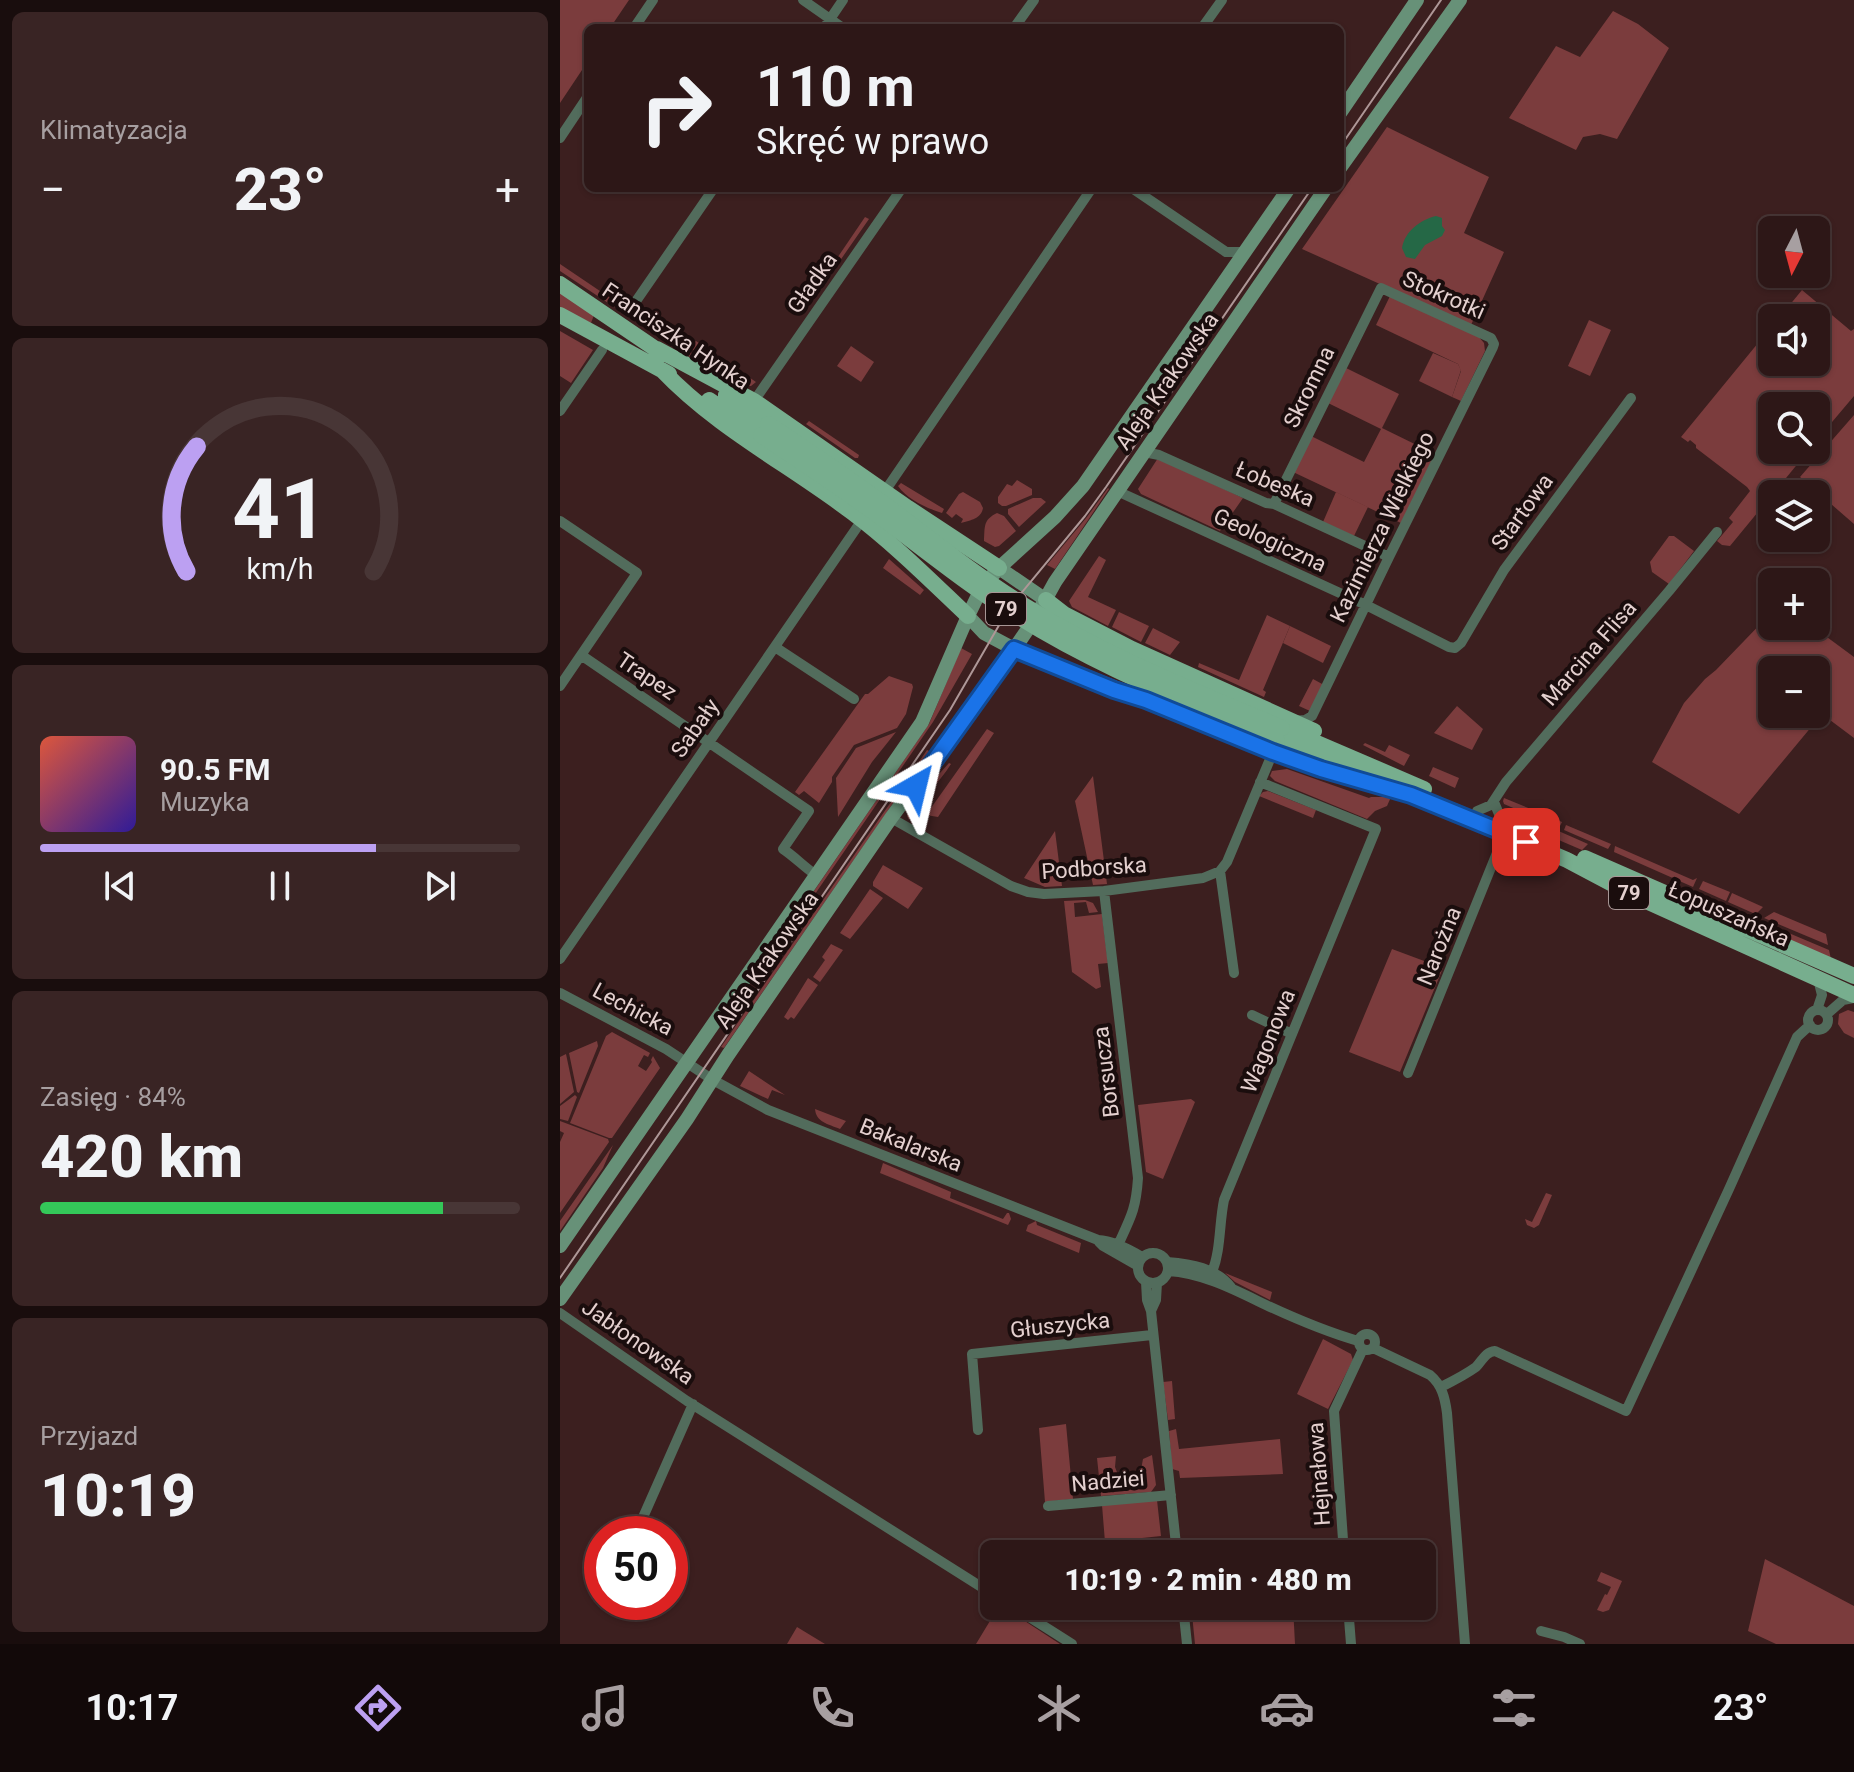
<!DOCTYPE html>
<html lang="pl">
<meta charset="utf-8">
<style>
body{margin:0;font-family:Roboto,sans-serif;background:#392424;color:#f1f3f6;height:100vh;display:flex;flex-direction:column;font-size:30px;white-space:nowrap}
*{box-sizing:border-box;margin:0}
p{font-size:26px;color:#a79fa1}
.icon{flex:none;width:44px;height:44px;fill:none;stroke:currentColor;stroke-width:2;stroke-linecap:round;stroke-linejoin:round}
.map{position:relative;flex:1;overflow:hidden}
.drawer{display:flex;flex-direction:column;gap:12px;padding:12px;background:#190d0d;width:560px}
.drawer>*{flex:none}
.top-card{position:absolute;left:24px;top:24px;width:760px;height:168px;border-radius:12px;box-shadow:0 2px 6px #0004,0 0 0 2px #483636;background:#2d1717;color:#f1f3f6;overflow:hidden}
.needle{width:52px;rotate:186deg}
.tools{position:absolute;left:1198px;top:216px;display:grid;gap:16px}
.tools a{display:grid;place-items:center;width:72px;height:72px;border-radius:12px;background:#2d1717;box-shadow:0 2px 6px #0004,0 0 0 2px #483636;font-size:40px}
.speed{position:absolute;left:24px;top:1516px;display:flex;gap:16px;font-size:40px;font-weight:700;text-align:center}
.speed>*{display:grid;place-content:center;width:104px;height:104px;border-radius:50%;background:#2d1717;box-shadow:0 2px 6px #0004,0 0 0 2px #483636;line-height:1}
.speed .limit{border:12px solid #d22;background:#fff;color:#111}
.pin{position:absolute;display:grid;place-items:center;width:68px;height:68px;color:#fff;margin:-34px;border-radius:16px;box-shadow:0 4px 12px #0006}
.me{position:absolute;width:88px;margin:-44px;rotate:37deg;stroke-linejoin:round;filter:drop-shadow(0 0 6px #0008)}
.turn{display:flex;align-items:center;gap:28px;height:168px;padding:0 40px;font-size:36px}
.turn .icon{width:104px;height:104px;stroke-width:2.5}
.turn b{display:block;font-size:56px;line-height:68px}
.big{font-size:60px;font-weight:800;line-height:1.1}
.drawer .widget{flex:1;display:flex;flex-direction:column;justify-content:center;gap:12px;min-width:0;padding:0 28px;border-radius:12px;background:#392424}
.drawer .dial{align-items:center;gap:0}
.dial svg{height:208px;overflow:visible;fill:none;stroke:#483636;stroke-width:7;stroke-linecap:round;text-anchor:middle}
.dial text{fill:#f1f3f6;stroke:none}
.song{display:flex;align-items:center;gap:24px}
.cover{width:96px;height:96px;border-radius:12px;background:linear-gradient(135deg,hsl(10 70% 55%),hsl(250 70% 35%))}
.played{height:8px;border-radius:4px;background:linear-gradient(90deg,#bca0f2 70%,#483636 70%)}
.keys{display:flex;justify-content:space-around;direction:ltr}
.heat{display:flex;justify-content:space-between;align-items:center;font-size:44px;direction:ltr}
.charge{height:12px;border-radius:6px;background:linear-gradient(90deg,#34c759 84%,#483636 0)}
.trip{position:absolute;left:420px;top:1540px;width:456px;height:80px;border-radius:12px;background:#2d1717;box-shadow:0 2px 6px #0004,0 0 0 2px #483636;font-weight:800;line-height:80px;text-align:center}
.dock{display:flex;height:128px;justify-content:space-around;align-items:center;background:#120909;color:#a79fa1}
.dock .icon{width:56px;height:56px}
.dock .active{color:#bca0f2}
.dock b{font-size:36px;color:#f1f3f6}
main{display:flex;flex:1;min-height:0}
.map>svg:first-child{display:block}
</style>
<main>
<section class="drawer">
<div class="widget"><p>Klimatyzacja</p>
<div class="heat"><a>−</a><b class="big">23°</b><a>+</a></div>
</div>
<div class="widget dial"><svg viewBox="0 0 100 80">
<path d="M14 69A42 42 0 1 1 86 69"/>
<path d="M14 69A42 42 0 0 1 18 21" stroke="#bca0f2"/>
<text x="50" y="56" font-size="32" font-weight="700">41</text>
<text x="50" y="72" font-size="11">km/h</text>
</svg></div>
<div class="widget">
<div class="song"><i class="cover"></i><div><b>90.5 FM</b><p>Muzyka</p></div></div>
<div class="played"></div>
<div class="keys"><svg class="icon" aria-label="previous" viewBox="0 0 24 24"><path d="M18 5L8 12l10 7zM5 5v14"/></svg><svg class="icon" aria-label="pause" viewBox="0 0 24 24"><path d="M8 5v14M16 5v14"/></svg><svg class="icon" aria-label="next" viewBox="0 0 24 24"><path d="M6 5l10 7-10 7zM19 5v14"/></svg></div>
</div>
<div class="widget"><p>Zasięg · 84%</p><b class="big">420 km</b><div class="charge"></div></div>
<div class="widget"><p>Przyjazd</p><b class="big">10:19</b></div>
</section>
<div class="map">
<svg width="1294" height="1644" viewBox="0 0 1294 1644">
<rect width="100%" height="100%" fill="#3c1f1f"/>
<path fill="#7b3c3d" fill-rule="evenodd" d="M 0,0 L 69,0 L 50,28 L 28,28 L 28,61 L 0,103 Z
M 1053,11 L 1078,24 L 1109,48 L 1057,139 L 1040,134 L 1023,137 L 1016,150 L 949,118 L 996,46 L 1020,57 Z
M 827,127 L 929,177 L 904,233 L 944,252 L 911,325 L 742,249 Z
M 305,217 L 309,219 L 270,275 L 267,273 Z
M 0,264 L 185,389 L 178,387 L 128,356 L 0,271 Z
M 1242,290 L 1291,331 L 1294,329 L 1294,396 L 1256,441 L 1256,406 L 1212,406 L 1212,450 L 1249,450 L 1170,546 L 1162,545 L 1157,541 L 1173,522 L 1169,518 L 1190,491 L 1187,487 L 1136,448 L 1136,445 L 1130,440 L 1128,442 L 1121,437 L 1212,326 L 1212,362 L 1256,362 L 1256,318 L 1219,318 Z
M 0,292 L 34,315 L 31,323 L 0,308 Z
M 81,306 L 133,342 L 136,341 L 196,382 L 191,386 L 187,386 L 78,313 Z
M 1029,320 L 1051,330 L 1030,376 L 1008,366 Z
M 0,331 L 33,350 L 11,383 L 0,376 Z
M 291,346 L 314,362 L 301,382 L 277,366 Z
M 873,353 L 898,364 L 901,370 L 892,397 L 859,381 Z
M 786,368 L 839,394 L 822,428 L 875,454 L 841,523 L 733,472 L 751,436 L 804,462 L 821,429 L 768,403 Z
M 1294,415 L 1294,524 L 1240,477 Z
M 249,421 L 299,455 L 298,458 L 295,458 L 246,424 Z
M 598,458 L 683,498 L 660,531 L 581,494 L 578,489 Z
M 457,480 L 472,489 L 472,495 L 446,506 L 442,506 L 438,503 L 438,497 L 447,484 L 452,486 Z
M 341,483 L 384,509 L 382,513 C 366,508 347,499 338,486 Z
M 548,488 L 549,489 L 495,569 L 487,565 L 527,517 Z
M 403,492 L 420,502 L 423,508 C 421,519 411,520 401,523 L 403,519 L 396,514 L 392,518 L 386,513 L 399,494 Z
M 473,498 L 481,498 L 486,502 L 459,527 L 448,514 L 448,509 Z
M 437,513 L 444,516 L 456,531 L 439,546 L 435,547 L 424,541 C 425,526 423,520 437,513 Z
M 1109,536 L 1114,536 L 1134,551 L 1109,584 L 1092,572 L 1090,562 Z
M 539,556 L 546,560 L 528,597 L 556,610 L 548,626 L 512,607 L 509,601 Z
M 329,559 L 364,590 L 360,595 L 323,568 Z
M 559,612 L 589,626 L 581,642 L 552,627 Z
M 1212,612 L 1212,626 L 1252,626 L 1294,657 L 1294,738 L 1262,714 L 1179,814 L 1092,762 L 1124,703 L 1145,679 L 1156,670 ZM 1256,670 L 1256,714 L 1212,714 L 1212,670 Z
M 707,615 L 730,626 L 703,690 L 706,692 L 704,697 L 638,667 L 639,663 L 679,680 Z
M 593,628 L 620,642 L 610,655 L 585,643 Z
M 401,648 L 412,654 L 373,722 L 205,967 L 203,965 L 369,724 Z
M 329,676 L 352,684 L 353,687 L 346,714 L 337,728 L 294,745 L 272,777 L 272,782 L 259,803 L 244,791 L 239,795 L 235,792 L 305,694 L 308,694 Z
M 753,679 L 764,685 L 750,711 L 739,706 Z
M 897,706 L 923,729 L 912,750 L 874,733 Z
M 427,729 L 434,733 L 378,817 L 366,815 Z
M 336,732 L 312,762 L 278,817 L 276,778 L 296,748 Z
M 805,743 L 825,752 L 829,745 L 850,755 L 844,766 L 803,745 Z
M 367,750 L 369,751 L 164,1048 L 161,1047 Z
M 389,763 L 391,764 C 379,784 359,799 349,820 L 347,816 L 349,807 Z
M 873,767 L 899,778 L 895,788 L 869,776 Z
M 727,769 L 809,798 L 811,797 L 831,797 L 827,806 L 815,811 L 807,819 L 715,781 L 710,776 L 712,771 Z
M 708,791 L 756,810 L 753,818 L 699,796 L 703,792 Z
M 944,798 L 1002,822 L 999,828 L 944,804 L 943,801 Z
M 942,809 L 951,810 L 1028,844 L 1022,850 L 1001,841 L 972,822 L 969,822 Z
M 1006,825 L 1051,844 L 1048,849 L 1004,830 Z
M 495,831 L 502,886 L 485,887 L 464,878 Z
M 1055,846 L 1133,880 L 1137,878 L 1133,887 L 1054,852 Z
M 323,865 L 363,888 L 348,909 L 313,886 L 313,882 Z
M 1143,881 L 1170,892 L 1166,901 L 1139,889 Z
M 310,889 L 323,898 L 290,939 L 280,933 Z
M 1172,893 L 1203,907 L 1197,913 L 1193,913 L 1168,902 Z
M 525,900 L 533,903 L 538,912 L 529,913 L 526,902 L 514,903 L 515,917 L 542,914 L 548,963 L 538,964 L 541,987 L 536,989 L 512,972 L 504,901 Z
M 1214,912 L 1266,934 L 1268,945 L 1204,918 Z
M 1200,921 L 1269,950 L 1271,959 L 1194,924 Z
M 271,944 L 283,950 L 260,982 L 253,977 L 265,960 L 262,957 Z
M 832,949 L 883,968 L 840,1072 L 789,1052 Z
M 248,978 L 258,985 L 234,1019 L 231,1017 L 228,1020 L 224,1017 Z
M 1288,1010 L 1294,1012 L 1294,1038 L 1284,1033 L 1278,1024 L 1279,1014 Z
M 52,1032 L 90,1053 L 88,1057 L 84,1055 L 78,1066 L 86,1071 L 92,1062 L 91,1060 L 93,1056 L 100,1068 L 52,1138 L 49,1138 L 10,1123 L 46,1036 Z
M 37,1041 L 38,1046 L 19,1093 L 17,1092 L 9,1053 Z
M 6,1054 L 14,1092 L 0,1104 L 0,1057 Z
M 189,1071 L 225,1095 L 212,1090 L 208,1099 L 180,1086 Z
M 15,1095 L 17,1097 L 8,1121 L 0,1119 L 0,1106 Z
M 631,1099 L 635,1102 L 603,1179 L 586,1172 L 578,1105 Z
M 255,1109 L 286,1121 L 280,1129 C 268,1124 256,1122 255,1109 Z
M 0,1121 L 48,1139 L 49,1142 L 0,1213 L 0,1142 L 4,1133 L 0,1131 Z
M 53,1145 L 43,1168 L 0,1231 L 0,1221 Z
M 323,1163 L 391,1192 L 390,1198 L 443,1219 L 447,1213 L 449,1213 L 451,1219 L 448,1225 L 320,1173 Z
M 986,1193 L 992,1195 L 979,1225 L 974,1228 L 967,1225 L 965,1219 L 972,1222 Z
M 476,1221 L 477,1225 L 521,1243 L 519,1253 L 466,1231 L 468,1225 Z
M 665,1273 L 712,1292 L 710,1300 L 675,1282 Z
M 763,1339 L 791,1354 L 793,1360 L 768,1409 L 737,1394 Z
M 612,1381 L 615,1419 L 608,1420 L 603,1382 Z
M 506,1424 L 513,1499 L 485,1502 L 479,1428 Z
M 616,1429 L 619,1449 L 720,1439 L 723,1474 L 620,1478 L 619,1471 L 612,1469 L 609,1431 Z
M 592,1455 L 596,1485 L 591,1492 L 541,1496 L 537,1458 L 556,1456 L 555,1467 L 558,1475 C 565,1480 573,1479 580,1475 L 583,1459 Z
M 1205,1559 L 1294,1606 L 1294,1644 L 1216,1644 L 1188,1631 Z
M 1041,1572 L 1062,1581 L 1049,1610 L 1043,1612 L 1037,1610 L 1045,1594 L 1047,1595 L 1051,1587 L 1037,1581 Z
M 439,1606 L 442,1606 L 500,1644 L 416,1644 Z
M 711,1606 L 733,1606 L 735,1644 L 635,1644 L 632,1614 Z
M 237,1627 L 265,1644 L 227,1644 Z"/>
<path fill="#7c3c3c" d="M 830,296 L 919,337 L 924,343 L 925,351 L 901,401 L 892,397 L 901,371 L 898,364 L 816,325 Z
M 776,492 L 808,507 L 794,536 L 763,522 Z
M 730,626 L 771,646 L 763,663 L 723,643 Z
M 533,776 L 547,884 L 533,885 L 515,801 Z
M 597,1500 L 601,1536 L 545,1542 L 542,1505 Z"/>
<path fill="#256846" d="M 876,216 L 882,218 L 882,226 L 885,230 L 882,236 L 865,245 L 855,259 L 846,257 L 842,248 C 845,231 860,220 876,216 Z"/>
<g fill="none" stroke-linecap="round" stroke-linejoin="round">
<path stroke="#526c5c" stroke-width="10" d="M 243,0 L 283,28
M 74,28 L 93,0
M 264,28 L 283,0
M 454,28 L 474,0
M 642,28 L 662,0
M 0,138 L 28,96
M 572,188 L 666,252 L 685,252
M 72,307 L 154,188
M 194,401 L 342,188
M 0,411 L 42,350
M 584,452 L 599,455 L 706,503 L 714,504 L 829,557
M 325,491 L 532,188
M 557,491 L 806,605 L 889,647 L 895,648 L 901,643 L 944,570 L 1071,398
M 714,504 L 821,288 L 931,338 L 934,344 L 933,347 L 829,557 L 752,716 L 745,720 L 734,721
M 0,521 L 77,573 L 0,686
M 215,647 L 294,699
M 21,655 L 249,811 L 223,849 C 235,857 244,867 256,875
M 934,802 L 939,814 L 954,827
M 917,811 L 931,805 L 946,782 L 1109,591 L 1157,532
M 331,818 L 451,886 L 468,892 L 484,894 L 544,891 L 643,878 L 660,871 L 667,862 L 713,752
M 660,871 L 674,973
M 544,891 L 578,1178 C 576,1209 571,1217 558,1245
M 0,959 L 302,520
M 0,993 L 106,1049 L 153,1080 L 208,1110 L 538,1240 C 554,1241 569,1249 582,1257
M1248 1020a10 10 0 1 1 20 0a10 10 0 1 1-20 0Z
M 1257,1010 L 1262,995 L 1258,979
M 1267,1014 L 1283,1000 L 1294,998
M 692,1015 L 732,1034
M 848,1073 L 945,833
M 539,1242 L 543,1246 L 578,1266
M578 1268a15 15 0 1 1 30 0a15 15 0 1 1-30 0Z
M 607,1262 C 631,1264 656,1268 671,1287
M 608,1271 C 643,1273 675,1290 706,1305 C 736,1319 767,1332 798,1341
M 652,1272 C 661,1250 659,1224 664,1200 L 816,829 L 700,782
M 586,1282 L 587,1300 L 591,1311 L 617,1554
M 591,1311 L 596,1300 L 597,1283
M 0,1313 L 127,1401 L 434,1595
M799 1342a8 8 0 1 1 16 0a8 8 0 1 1-16 0Z
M 813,1348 L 870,1375 C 882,1385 885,1398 887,1413 L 905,1644
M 881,1387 C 893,1381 905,1375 916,1367 C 923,1360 925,1352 935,1351 L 1066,1411 L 1169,1189 L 1237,1037 L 1250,1025
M 418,1430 L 412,1354 L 592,1335
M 488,1506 L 611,1495
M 84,1515 L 133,1404
M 784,1554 L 774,1411 L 803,1349
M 452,1606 L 512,1644
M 623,1606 L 627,1644
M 788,1606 L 791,1644
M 981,1631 L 1004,1637 L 1020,1644"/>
<path stroke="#679178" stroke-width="14" d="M 780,113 L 857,0
M 780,168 L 900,0
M 439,568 L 486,600
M 408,616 L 424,633 L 454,649
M 0,1246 L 362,722 L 408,616 L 422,587 L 439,568 L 495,517 L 523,486 L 729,188
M 0,1299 L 127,1119 L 168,1055 L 331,818 L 436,676 L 474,620 L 495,582 L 766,188"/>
<path stroke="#77ae8e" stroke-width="16" d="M 0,284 L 103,354
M 0,315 L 109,374
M 97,349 L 194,401 L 348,508 L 439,568
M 102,370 C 157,428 230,465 293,513 C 333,543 371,581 408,616
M 166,395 L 208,424
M 149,400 L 201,435
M 486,600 L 504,614 L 572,649 L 754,731
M 454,649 L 739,761
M 722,728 L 864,789
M 717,741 L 818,784 L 894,811 L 1007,860 L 1075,896 L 1294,995
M 1025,858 L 1294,976"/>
<path stroke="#ae9797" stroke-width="2" d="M 780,147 L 881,0
M 0,1278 L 390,710 L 449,608 L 525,516 L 546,487 L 752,188"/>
<path stroke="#77ae8e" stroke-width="16" d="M 208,424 C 250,452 292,480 332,510 C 376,543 418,577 465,606 C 546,656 635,691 722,728
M 201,435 C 243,463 285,491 326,521 C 370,554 412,588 459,617 C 540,668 630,702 717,741"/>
</g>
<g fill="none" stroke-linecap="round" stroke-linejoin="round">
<defs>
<path id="route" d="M 356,786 L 454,649 L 554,690 L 586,700 L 713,752 L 761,769 L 851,795 L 966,842"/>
</defs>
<use href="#route" stroke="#114b97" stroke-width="20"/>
<use href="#route" stroke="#1a73e8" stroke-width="14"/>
</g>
<g text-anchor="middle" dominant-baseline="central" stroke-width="8" stroke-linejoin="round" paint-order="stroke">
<g fill="#1a0d0d" stroke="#a79695" stroke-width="2">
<rect x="426" y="593" width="40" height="32" rx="6"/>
<rect x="1049" y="877" width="40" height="32" rx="6"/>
</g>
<g font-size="20" font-weight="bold" fill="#e4d0cf">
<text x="446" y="609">79</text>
<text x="1069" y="893">79</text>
</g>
<g font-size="22" fill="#e4d0cf" stroke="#1a0d0d">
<text transform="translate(252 283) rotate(-55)">Gładka</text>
<text transform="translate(884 295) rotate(24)">Stokrotki</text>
<text transform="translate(116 336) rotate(34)">Franciszka Hynka</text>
<text transform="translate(607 381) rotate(-55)">Aleja Krakowska</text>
<text transform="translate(749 387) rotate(-64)">Skromna</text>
<text transform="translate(715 484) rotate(23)">Łobeska</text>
<text transform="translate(962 512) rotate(-54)">Startowa</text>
<text transform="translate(822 527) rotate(-64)">Kazimierza Wielkiego</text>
<text transform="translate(710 540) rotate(25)">Geologiczna</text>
<text transform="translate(1029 653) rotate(-49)">Marcina Flisa</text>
<text transform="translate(87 676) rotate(34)">Trapez</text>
<text transform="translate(135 728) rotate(-55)">Sabały</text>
<text transform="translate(534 868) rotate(-4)">Podborska</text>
<text transform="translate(1169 914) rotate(24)">Łopuszańska</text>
<text transform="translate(879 946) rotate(-68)">Narożna</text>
<text transform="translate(207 960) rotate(-55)">Aleja Krakowska</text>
<text transform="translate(73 1009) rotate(28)">Lechicka</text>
<text transform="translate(708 1041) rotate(-68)">Wagonowa</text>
<text transform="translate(546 1072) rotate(-97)">Borsucza</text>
<text transform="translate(351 1145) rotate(22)">Bakalarska</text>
<text transform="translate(500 1325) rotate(-6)">Głuszycka</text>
<text transform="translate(78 1342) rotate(35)">Jabłonowska</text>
<text transform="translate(759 1474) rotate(-94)">Hejnałowa</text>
<text transform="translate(548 1481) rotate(-5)">Nadziei</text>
</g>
</g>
</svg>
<div class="tools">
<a><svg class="needle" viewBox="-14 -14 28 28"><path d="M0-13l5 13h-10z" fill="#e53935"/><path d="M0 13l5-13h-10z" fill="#a79fa1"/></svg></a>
<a><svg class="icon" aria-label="sound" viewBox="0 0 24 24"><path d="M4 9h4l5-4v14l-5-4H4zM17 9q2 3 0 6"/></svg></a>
<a><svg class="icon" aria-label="search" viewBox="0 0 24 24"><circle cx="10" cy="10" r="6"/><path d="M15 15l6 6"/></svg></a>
<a><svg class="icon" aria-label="layers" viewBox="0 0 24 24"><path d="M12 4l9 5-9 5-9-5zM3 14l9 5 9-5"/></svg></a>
<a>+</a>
<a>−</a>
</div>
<div class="speed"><div class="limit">50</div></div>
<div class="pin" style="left:966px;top:842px;background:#d93025"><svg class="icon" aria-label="arrive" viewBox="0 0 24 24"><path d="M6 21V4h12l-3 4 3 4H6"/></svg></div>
<svg class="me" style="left:356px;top:786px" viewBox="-20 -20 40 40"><path d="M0-17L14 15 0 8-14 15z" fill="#1a73e8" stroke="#fff" stroke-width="4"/></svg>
<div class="trip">10:19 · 2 min · 480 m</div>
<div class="top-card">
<div class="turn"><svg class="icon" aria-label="right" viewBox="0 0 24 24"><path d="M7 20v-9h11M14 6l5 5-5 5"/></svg><div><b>110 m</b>Skręć w prawo</div></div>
</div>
</div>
</main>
<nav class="dock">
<b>10:17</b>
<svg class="icon active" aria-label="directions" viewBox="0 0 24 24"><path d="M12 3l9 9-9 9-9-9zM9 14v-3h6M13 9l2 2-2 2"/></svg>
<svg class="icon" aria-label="music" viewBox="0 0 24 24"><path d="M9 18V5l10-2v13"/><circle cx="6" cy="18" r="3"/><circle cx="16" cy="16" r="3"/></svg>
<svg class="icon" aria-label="phone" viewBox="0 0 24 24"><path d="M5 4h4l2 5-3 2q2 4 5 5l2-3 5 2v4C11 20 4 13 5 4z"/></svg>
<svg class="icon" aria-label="climate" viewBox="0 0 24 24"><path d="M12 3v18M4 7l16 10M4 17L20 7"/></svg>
<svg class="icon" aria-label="car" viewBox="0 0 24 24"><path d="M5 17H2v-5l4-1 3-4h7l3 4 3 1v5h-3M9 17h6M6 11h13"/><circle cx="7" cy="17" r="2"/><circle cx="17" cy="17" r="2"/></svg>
<svg class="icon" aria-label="filters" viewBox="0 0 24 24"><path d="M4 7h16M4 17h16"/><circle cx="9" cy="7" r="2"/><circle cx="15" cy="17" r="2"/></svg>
<b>23°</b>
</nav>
